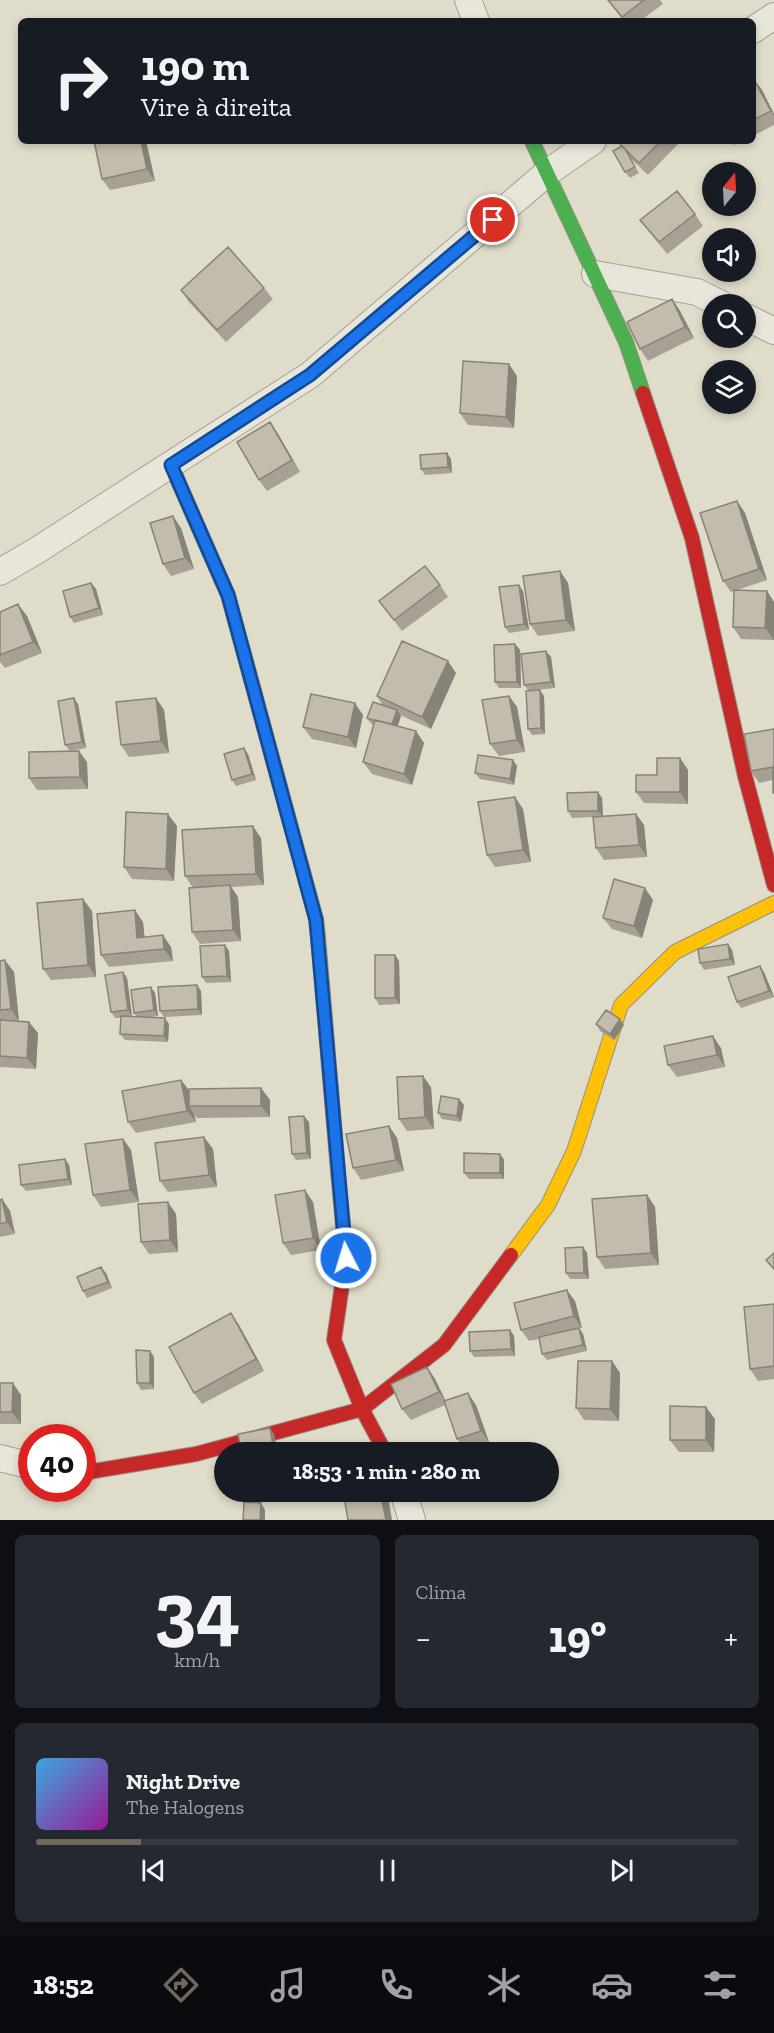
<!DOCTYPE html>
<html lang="pt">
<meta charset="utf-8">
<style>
body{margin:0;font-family:"Zilla Slab",serif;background:#242831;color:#f1f3f6;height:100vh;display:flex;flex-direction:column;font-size:22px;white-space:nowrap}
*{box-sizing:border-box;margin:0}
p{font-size:20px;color:#9ea1a6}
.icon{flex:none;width:33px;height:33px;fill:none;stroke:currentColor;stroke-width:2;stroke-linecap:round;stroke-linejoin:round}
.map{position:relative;height:1520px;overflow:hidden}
.side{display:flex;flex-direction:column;gap:15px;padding:15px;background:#0d0f14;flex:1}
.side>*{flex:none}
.hud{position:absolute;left:18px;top:18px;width:738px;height:126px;border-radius:9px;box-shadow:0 3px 9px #0003;background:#171b24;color:#f1f3f6;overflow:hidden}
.needle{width:39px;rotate:18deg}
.buttons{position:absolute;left:702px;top:162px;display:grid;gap:12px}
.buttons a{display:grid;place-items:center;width:54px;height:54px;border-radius:50%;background:#171b24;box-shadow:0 3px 9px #0003;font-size:30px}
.speed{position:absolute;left:18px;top:1424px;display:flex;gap:12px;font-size:30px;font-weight:700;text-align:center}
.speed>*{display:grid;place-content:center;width:78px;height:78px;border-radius:50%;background:#171b24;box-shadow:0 3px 9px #0003;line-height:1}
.speed .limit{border:9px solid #d22;background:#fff;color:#111}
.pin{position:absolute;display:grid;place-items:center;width:51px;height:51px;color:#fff;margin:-26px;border:3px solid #fff;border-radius:50%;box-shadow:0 2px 6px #0007}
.me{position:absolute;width:66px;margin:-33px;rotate:355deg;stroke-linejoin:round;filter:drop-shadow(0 0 4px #0008)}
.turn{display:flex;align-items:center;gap:21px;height:126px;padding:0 24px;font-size:27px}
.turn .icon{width:78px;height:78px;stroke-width:2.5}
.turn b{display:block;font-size:42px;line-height:51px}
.big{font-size:45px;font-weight:800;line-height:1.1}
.side .tile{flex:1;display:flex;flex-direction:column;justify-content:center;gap:9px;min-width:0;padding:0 21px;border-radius:9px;background:#242831}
.side .dial{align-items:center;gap:0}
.dial b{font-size:78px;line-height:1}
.song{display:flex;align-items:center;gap:18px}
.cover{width:72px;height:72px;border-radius:9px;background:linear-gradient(135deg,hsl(200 70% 55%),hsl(300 70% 35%))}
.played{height:6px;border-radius:3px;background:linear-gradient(90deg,#6e685a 15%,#363941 15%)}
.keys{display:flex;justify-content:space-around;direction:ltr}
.heat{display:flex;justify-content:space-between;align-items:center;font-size:33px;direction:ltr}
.side .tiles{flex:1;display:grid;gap:15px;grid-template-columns:1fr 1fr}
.tile:last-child{grid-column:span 2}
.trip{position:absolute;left:214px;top:1442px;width:345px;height:60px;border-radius:30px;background:#171b24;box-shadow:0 3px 9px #0003;font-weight:800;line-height:60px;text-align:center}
.dock{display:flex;height:96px;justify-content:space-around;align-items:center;background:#090b0e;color:#9ea1a6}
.dock .icon{width:42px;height:42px}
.dock .current{color:#6e685a}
.dock b{font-size:27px;color:#f1f3f6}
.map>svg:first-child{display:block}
</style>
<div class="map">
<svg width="774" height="1520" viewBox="0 0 774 1520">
<rect width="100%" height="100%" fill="#e0dcca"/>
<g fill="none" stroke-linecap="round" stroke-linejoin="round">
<defs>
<path id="street" d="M 468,0 L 476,21
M 753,30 L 774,16
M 595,274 L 697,292 L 721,304
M 746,317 L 774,331
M 0,572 L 36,551 L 310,375 L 547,173 L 593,141
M 0,1458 L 32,1466
M 403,1491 L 412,1520"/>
<path id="fast" d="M 532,141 L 626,342 L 643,393
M 171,465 L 228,595 L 316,919 L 318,937"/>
<path id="slow" d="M 318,937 L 338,1171
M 511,1255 L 548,1205 L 574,1151 L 621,1005 L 675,952 L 774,903"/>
<path id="jam" d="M 643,393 L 692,538 L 745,776 L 774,885
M 338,1171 L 346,1258 L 334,1340 L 362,1409 L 385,1452
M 82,1473 L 196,1454 L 362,1409 L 444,1345 L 511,1255"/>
</defs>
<use href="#street" stroke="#a4a094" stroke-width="28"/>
<use href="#fast" stroke="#949083" stroke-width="16"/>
<use href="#slow" stroke="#949083" stroke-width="16"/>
<use href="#jam" stroke="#949083" stroke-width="16"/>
<use href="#street" stroke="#e8e6db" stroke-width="26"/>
<use href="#fast" stroke="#4caf50" stroke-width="14"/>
<use href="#slow" stroke="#ffc107" stroke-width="14"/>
<use href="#jam" stroke="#c62828" stroke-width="14"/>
</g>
<path fill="#a8a193" d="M 607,0 L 660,0 L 663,4 L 640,21 L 624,21 Z
M 753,78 L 762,90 L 774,114 L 774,125 L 753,136 Z
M 146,141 L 155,181 L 110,190 L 102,179 Z
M 623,141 L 679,141 L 680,142 L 648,175 L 631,159 L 639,173 L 630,178 L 625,172 L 622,147 L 620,144 Z
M 730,141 L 742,141 L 734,145 Z
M 695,214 L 703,226 L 667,254 L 640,220 Z
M 264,288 L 273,299 L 226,342 L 189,302 L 181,290 Z
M 672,299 L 680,311 L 694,338 L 648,361 L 640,349 Z
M 517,376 L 514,428 L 468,425 L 460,413 Z
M 270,422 L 278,434 L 300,472 L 267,491 L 259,480 Z
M 447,453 L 451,459 L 452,473 L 425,475 L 421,469 Z
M 737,501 L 745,513 L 767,580 L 737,590 L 767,591 L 774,602 L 774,640 L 741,639 L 733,627 L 734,591 L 731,592 L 723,581 Z
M 181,528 L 194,569 L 171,576 L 163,564 Z
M 560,571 L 568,583 L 575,631 L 538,636 L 530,624 Z
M 91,583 L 96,589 L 103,615 L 74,623 L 70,617 Z
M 440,585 L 448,597 L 402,631 L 379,601 Z
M 519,585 L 523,591 L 529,630 L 509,633 L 505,627 Z
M 0,612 L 27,616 L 42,653 L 5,668 L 0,662 Z
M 515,644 L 520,650 L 521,688 L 499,688 L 495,682 Z
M 551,657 L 555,688 L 537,690 L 544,696 L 545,734 L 532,735 L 528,729 L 528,690 L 524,685 Z
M 456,673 L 431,729 L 400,715 L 401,716 L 398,726 L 424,743 L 412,785 L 372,774 L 363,762 L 374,725 L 371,724 L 367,718 L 383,706 L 377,696 Z
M 509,696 L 517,707 L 525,752 L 499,756 L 490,744 Z
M 156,698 L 164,710 L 169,753 L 129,757 L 121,745 Z
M 78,704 L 86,748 L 70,751 L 65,745 Z
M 363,715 L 356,748 L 312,739 L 303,727 Z
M 774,729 L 774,794 L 773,793 L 773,780 L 759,783 L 751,771 Z
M 248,754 L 256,780 L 236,786 L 232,780 Z
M 680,758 L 688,770 L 688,804 L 644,803 L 636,792 Z
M 87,762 L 88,789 L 37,790 L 29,778 Z
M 517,766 L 514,785 L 480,779 L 475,773 Z
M 602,798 L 603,816 L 636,814 L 644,825 L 647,857 L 604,860 L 596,848 L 593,817 L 572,818 L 568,811 Z
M 523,809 L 531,862 L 495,867 L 487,855 Z
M 177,826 L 174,881 L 132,879 L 124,867 Z
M 261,838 L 264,885 L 231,887 L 238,897 L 241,941 L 200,944 L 192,932 L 193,888 L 185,876 Z
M 653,900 L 642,938 L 612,929 L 603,918 Z
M 92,911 L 96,977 L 51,980 L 43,969 Z
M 143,922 L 144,937 L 171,947 L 173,961 L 109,967 L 101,955 Z
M 728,944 L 732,950 L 735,965 L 704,970 L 700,963 Z
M 225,945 L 229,951 L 231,982 L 206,983 L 202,977 Z
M 395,955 L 399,961 L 400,1004 L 379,1005 L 375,998 Z
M 0,961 L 14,972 L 19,1021 L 38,1033 L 36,1069 L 0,1067 Z
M 123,972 L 127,978 L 132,1016 L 129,1017 L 137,1017 L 134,1013 L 155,993 L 158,1016 L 150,1017 L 169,1024 L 168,1042 L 125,1040 L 120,1034 L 121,1018 L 115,1018 L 111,1012 Z
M 764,972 L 774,997 L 741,1008 L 737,1002 Z
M 201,991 L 202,1015 L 164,1017 L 160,1011 Z
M 596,1024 L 624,1025 L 614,1040 L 600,1031 Z
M 721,1048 L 725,1067 L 677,1077 L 668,1065 Z
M 181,1080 L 189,1090 L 261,1088 L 270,1100 L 270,1117 L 197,1118 L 194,1114 L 196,1122 L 136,1133 L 128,1122 Z
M 431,1087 L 434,1129 L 407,1131 L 399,1119 Z
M 464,1105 L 461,1122 L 442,1119 L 438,1113 Z
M 309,1122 L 311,1159 L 296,1160 L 292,1154 Z
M 389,1126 L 397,1138 L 404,1171 L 361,1180 L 353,1168 Z
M 123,1139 L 131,1150 L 139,1202 L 101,1207 L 93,1195 Z
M 213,1149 L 217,1187 L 168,1192 L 160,1181 Z
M 500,1154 L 504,1160 L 504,1179 L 469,1179 L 464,1173 Z
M 65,1159 L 69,1165 L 72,1185 L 26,1191 L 21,1185 Z
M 647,1195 L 655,1207 L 659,1265 L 605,1269 L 597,1257 Z
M 2,1199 L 10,1211 L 15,1234 L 0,1237 L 0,1200 Z
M 313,1202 L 321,1250 L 291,1255 L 283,1243 Z
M 176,1214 L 178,1252 L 149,1254 L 141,1242 Z
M 583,1247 L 587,1253 L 589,1279 L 570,1279 L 566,1273 Z
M 106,1273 L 112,1288 L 87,1298 L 83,1291 Z
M 575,1301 L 582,1328 L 579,1328 L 583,1334 L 587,1351 L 547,1360 L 542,1354 L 539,1339 L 529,1341 L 521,1330 Z
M 774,1304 L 774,1379 L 758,1381 L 750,1369 Z
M 231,1313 L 239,1325 L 264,1371 L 202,1404 L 194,1393 Z
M 510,1330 L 514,1336 L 515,1356 L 474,1357 L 470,1351 Z
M 150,1351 L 154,1357 L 154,1389 L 141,1390 L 137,1383 Z
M 612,1361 L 620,1373 L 619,1421 L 584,1420 L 576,1408 Z
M 427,1367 L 435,1379 L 445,1400 L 476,1405 L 489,1442 L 465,1450 L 457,1439 L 445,1405 L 411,1420 L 402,1409 Z
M 0,1383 L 21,1395 L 21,1424 L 0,1424 Z
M 715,1419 L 714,1452 L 679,1452 L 670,1440 Z
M 274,1434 L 277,1452 L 242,1452 L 241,1451 Z
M 455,1491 L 519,1491 L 519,1496 L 461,1500 Z"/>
<path fill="#888378" d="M 753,78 L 762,90 L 774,114 L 774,116 Z
M 141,141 L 146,141 L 155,181 L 147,169 Z
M 672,299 L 680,311 L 694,338 L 685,327 Z
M 509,364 L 517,376 L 514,428 L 506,417 Z
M 270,422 L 278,434 L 300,472 L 292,460 Z
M 447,453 L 451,459 L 452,473 L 448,467 Z
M 737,501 L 745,513 L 767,580 L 759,569 Z
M 173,516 L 181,528 L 194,569 L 185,558 Z
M 560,571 L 568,583 L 575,631 L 566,620 Z
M 91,583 L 96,589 L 103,615 L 99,608 Z
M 519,585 L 523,591 L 529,630 L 524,624 Z
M 767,591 L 774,602 L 774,640 L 765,628 Z
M 18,604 L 27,616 L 42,653 L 33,642 Z
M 515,644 L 520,650 L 521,688 L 517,682 Z
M 546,651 L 551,657 L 555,688 L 551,682 Z
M 448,661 L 456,673 L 431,729 L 422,717 Z
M 540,690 L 544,696 L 545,734 L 541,728 Z
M 509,696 L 517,707 L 525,752 L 517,740 Z
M 74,698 L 78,704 L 86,748 L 82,742 Z
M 156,698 L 164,710 L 169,753 L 161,741 Z
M 355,703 L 363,715 L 356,748 L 348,737 Z
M 397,710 L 401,716 L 395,733 L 391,727 Z
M 416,731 L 424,743 L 412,785 L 404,774 Z
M 244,748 L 248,754 L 256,780 L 252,774 Z
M 79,751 L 87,762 L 88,789 L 80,777 Z
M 680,758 L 688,770 L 688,804 L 680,792 Z
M 513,760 L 517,766 L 514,785 L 510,779 Z
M 598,792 L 602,798 L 603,817 L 598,811 Z
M 515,797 L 523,809 L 531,862 L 523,850 Z
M 168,814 L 177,826 L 174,881 L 166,869 Z
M 636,814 L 644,825 L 647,857 L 639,845 Z
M 253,826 L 261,838 L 264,885 L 256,874 Z
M 230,885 L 238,897 L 241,941 L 233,930 Z
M 645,888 L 653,900 L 642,938 L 634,926 Z
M 83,899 L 92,911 L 96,977 L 88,965 Z
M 135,910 L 143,922 L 146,950 L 137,938 Z
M 163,935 L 171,947 L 173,961 L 164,949 Z
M 728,944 L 732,950 L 735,965 L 730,959 Z
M 225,945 L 229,951 L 231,982 L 227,976 Z
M 395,955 L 399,961 L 400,1004 L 395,998 Z
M 5,960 L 14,972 L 19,1021 L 11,1009 Z
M 760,966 L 764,972 L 774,997 L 769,991 Z
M 123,972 L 127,978 L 132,1016 L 128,1010 Z
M 197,985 L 201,991 L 202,1015 L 198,1009 Z
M 151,987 L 155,993 L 158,1016 L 154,1010 Z
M 165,1018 L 169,1024 L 168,1042 L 164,1036 Z
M 620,1019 L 624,1025 L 614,1040 L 610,1034 Z
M 29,1022 L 38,1033 L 36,1069 L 27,1058 Z
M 713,1036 L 721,1048 L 725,1067 L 717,1055 Z
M 423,1076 L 431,1087 L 434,1129 L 425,1117 Z
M 181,1080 L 190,1092 L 189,1106 L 194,1114 L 196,1122 L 187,1111 Z
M 261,1088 L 270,1100 L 270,1117 L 261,1106 Z
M 459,1099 L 464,1105 L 461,1122 L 457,1116 Z
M 304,1116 L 309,1122 L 311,1159 L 307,1153 Z
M 389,1126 L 397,1138 L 404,1171 L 396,1160 Z
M 204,1137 L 213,1149 L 217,1187 L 209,1175 Z
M 123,1139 L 131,1150 L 139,1202 L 130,1190 Z
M 500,1154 L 504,1160 L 504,1179 L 500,1173 Z
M 65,1159 L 69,1165 L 72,1185 L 68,1179 Z
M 305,1190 L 313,1202 L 321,1250 L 313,1238 Z
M 647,1195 L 655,1207 L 659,1265 L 651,1253 Z
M 2,1199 L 10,1211 L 15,1234 L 7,1222 Z
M 168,1202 L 176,1214 L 178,1252 L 170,1240 Z
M 583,1247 L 587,1253 L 589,1279 L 584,1273 Z
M 101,1267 L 106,1273 L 112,1288 L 108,1282 Z
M 567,1290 L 575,1301 L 582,1328 L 574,1316 Z
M 231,1313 L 239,1325 L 264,1371 L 256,1359 Z
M 579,1328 L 583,1334 L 587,1351 L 583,1345 Z
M 510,1330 L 514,1336 L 515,1356 L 511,1349 Z
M 150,1351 L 154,1357 L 154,1389 L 150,1383 Z
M 612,1361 L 620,1373 L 619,1421 L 610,1409 Z
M 427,1367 L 435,1379 L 447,1404 L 439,1392 Z
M 13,1383 L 21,1395 L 21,1424 L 12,1412 Z
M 468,1393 L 476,1405 L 489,1442 L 481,1431 Z
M 706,1407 L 715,1419 L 714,1452 L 706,1440 Z
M 270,1428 L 274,1434 L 277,1452 L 273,1446 Z
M 380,1491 L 387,1491 L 392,1520 L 386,1520 Z
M 261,1503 L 265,1510 L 265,1520 L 260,1520 Z"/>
<path fill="#c3bbab" stroke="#888378" stroke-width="1.5" d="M 608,0 L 644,0 L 622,17 Z
M 753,78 L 771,111 L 753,120 Z
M 94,141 L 141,141 L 147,169 L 102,179 Z
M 623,141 L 661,141 L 639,163 L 620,144 Z
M 622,146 L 625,149 L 635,167 L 625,172 L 613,151 Z
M 677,191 L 695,214 L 659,242 L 640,220 Z
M 228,247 L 264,288 L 217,330 L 181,290 Z
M 672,299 L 685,327 L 640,349 L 627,322 Z
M 463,361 L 509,364 L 506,417 L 460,413 Z
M 270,422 L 292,460 L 259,480 L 237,442 Z
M 447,453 L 448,467 L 421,469 L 420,455 Z
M 737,501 L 759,569 L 723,581 L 700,513 Z
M 173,516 L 185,558 L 163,564 L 150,523 Z
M 425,566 L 440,585 L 394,620 L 379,601 Z
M 560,571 L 566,620 L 530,624 L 523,576 Z
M 91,583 L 99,608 L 70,617 L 63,591 Z
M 519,585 L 524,624 L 505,627 L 499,587 Z
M 734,590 L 767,591 L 765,628 L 733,627 Z
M 18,604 L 33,642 L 0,655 L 0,612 Z
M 402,641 L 448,661 L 422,717 L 377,696 Z
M 515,644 L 517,682 L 495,682 L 494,645 Z
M 546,651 L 551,682 L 524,685 L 521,654 Z
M 540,690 L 541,728 L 528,729 L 526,691 Z
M 311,694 L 355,703 L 348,737 L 303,727 Z
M 509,696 L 517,740 L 490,744 L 482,700 Z
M 74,698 L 82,742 L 65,745 L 58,701 Z
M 156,698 L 161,741 L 121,745 L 116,702 Z
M 373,702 L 397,710 L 392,724 L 375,720 L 375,721 L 367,718 Z
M 375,720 L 416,731 L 404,774 L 363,762 Z
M 774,729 L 774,793 L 773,793 L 773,767 L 751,771 L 744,734 Z
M 244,748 L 252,774 L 232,780 L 224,754 Z
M 79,751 L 80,777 L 29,778 L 29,752 Z
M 478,755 L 513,760 L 510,779 L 475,773 Z
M 657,758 L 680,758 L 680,792 L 636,792 L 636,775 L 657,775 Z
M 598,792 L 598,811 L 568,811 L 567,793 Z
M 515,797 L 523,850 L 487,855 L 478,802 Z
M 126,812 L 168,814 L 166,869 L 124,867 Z
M 636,814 L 639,845 L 596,848 L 593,817 Z
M 253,826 L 256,874 L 185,876 L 182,830 Z
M 614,879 L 645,888 L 634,926 L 603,918 Z
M 230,885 L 233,930 L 192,932 L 189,888 Z
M 83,899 L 88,965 L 43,969 L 37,903 Z
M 135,910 L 137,938 L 163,935 L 164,949 L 101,955 L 97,914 Z
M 728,944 L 730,959 L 700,963 L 698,949 Z
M 225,945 L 227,976 L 202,977 L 200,946 Z
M 375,955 L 395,955 L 395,998 L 375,998 Z
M 5,960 L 11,1009 L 0,1010 L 0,961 Z
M 760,966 L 769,991 L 737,1002 L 728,977 Z
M 123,972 L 128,1010 L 111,1012 L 105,975 Z
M 197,985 L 198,1009 L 160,1011 L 158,987 Z
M 151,987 L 154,1010 L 134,1013 L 131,990 Z
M 606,1010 L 620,1019 L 610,1034 L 596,1024 Z
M 121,1016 L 165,1018 L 164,1036 L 120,1034 Z
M 0,1020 L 29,1022 L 27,1058 L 0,1056 Z
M 713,1036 L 717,1055 L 668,1065 L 664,1046 Z
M 423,1076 L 425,1117 L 399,1119 L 397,1077 Z
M 181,1080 L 187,1111 L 128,1122 L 122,1091 Z
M 261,1088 L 261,1106 L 189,1106 L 189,1089 Z
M 441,1096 L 459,1099 L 457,1116 L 438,1113 Z
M 304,1116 L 307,1153 L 292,1154 L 289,1117 Z
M 389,1126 L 396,1160 L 353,1168 L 346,1134 Z
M 204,1137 L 209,1175 L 160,1181 L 155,1143 Z
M 123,1139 L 130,1190 L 93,1195 L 85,1144 Z
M 464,1153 L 500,1154 L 500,1173 L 464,1173 Z
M 65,1159 L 68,1179 L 21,1185 L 19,1165 Z
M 305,1190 L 313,1238 L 283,1243 L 275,1195 Z
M 647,1195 L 651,1253 L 597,1257 L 592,1199 Z
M 2,1199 L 7,1222 L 0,1224 L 0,1200 Z
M 168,1202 L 170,1240 L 141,1242 L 138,1204 Z
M 583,1247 L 584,1273 L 566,1273 L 565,1248 Z
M 774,1253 L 774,1269 L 766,1260 Z
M 101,1267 L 108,1282 L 83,1291 L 77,1277 Z
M 567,1290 L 574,1316 L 521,1330 L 514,1303 Z
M 774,1304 L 774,1366 L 750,1369 L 744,1307 Z
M 231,1313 L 256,1359 L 194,1393 L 169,1347 Z
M 579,1328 L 583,1345 L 542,1354 L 539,1337 Z
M 510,1330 L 511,1349 L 470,1351 L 469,1332 Z
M 136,1350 L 150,1351 L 150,1383 L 137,1383 Z
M 578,1361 L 612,1361 L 610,1409 L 576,1408 Z
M 427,1367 L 439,1392 L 402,1409 L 391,1384 Z
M 0,1383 L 13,1383 L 12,1412 L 0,1412 Z
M 468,1393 L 481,1431 L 457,1439 L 444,1401 Z
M 670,1406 L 706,1407 L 706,1440 L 670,1440 Z
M 270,1428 L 273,1446 L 241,1451 L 238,1434 Z
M 343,1491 L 380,1491 L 386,1520 L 348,1520 Z
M 244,1502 L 261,1503 L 260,1520 L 243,1520 Z"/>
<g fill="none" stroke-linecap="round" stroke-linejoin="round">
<defs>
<path id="route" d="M 346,1258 L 316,920 L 228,595 L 171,465 L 310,375 L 493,220"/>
</defs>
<use href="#route" stroke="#114b97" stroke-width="15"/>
<use href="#route" stroke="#1a73e8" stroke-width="10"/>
</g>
</svg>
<div class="buttons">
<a><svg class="needle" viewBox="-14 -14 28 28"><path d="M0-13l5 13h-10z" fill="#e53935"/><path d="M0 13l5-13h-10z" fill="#9ea1a6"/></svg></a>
<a><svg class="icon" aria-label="sound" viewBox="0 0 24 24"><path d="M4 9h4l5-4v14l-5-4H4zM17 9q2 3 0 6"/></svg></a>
<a><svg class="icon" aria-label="search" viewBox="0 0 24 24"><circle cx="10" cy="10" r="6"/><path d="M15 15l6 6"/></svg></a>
<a><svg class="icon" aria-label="layers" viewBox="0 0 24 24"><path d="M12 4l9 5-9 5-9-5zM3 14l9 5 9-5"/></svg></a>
</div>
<div class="speed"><div class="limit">40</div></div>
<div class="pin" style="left:493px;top:220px;background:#d93025"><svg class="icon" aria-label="arrive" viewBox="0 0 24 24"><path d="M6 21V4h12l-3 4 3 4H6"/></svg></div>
<svg class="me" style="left:346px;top:1258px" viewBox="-20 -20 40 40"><circle r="17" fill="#1a73e8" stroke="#fff" stroke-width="3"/><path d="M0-11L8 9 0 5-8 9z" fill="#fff"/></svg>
<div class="trip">18:53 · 1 min · 280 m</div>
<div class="hud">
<div class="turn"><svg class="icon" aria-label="right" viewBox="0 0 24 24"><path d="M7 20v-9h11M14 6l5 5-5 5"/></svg><div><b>190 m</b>Vire à direita</div></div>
</div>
</div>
<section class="side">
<div class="tiles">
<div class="tile dial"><b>34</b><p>km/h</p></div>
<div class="tile"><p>Clima</p>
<div class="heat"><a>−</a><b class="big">19°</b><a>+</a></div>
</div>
<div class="tile">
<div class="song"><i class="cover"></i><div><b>Night Drive</b><p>The Halogens</p></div></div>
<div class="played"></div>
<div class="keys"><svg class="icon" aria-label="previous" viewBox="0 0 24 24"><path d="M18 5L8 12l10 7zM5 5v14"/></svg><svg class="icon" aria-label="pause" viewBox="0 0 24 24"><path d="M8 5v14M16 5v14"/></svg><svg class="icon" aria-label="next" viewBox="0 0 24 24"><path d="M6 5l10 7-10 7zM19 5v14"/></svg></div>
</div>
</div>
</section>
<nav class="dock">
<b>18:52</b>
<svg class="icon current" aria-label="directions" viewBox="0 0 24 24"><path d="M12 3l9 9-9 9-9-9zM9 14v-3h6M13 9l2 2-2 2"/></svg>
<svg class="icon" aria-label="music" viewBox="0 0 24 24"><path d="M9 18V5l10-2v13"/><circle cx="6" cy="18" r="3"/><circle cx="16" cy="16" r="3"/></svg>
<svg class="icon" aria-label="phone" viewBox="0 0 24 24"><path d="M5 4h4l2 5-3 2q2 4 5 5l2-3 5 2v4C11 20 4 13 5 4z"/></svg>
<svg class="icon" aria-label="climate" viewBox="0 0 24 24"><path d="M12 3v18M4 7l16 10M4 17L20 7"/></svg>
<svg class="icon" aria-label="car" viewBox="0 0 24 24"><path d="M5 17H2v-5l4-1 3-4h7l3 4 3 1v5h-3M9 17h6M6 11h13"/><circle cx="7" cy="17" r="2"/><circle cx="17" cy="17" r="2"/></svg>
<svg class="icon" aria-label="filters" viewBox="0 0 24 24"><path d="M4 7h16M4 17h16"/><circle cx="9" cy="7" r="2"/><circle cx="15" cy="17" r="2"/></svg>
</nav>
